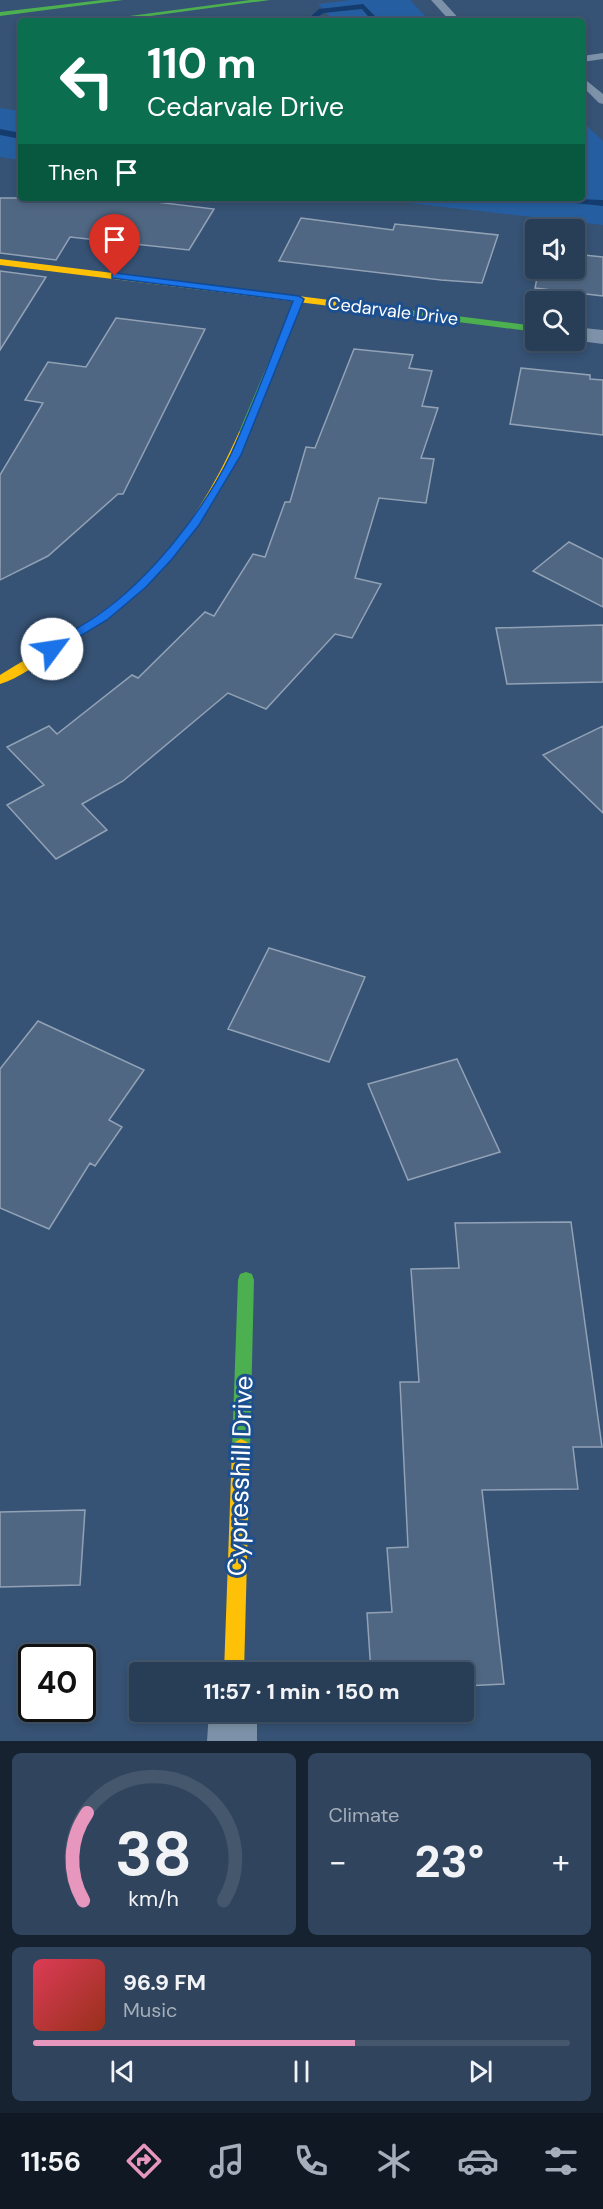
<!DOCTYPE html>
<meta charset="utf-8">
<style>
body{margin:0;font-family:"DM Sans",sans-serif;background:#30455d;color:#f1f3f6;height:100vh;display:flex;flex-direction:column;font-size:22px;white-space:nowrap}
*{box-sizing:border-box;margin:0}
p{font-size:20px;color:#a5aeba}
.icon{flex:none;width:33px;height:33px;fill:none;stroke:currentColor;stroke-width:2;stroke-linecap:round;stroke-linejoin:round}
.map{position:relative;height:1741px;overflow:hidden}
.details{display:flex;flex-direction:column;gap:12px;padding:12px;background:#162230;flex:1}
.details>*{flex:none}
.guide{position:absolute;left:18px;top:18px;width:567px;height:183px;border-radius:6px;box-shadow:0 3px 9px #0003,0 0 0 2px #44576d;background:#0b6e4f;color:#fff;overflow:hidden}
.tools{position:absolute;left:525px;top:219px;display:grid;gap:12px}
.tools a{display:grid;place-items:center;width:60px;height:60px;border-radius:6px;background:#283e57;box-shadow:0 3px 9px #0003,0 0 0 2px #44576d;font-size:30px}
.speed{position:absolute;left:18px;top:1644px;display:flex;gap:12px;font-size:30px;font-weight:700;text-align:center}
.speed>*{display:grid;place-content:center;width:78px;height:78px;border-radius:50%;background:#283e57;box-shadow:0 3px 9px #0003,0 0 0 2px #44576d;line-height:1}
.speed .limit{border:3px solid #111;border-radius:9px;background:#fff;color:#111}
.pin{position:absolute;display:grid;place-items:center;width:51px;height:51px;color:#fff;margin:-62px -26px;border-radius:50% 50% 50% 0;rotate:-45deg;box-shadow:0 0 6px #0007}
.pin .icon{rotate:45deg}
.me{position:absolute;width:66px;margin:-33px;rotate:59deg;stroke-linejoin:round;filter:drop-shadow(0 0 4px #0008)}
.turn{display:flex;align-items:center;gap:21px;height:126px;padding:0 30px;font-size:27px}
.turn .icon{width:78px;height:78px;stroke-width:2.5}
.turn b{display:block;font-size:42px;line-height:51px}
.then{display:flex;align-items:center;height:57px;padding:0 30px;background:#0003;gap:12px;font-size:22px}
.big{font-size:45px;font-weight:800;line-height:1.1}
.details .tile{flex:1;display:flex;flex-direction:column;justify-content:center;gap:9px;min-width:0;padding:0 21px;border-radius:9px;background:#30455d}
.details .dial{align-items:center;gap:0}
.dial svg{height:156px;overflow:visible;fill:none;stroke:#44576d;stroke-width:7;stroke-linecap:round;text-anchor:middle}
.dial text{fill:#f1f3f6;stroke:none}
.song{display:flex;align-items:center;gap:18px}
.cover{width:72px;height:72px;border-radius:9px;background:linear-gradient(135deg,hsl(350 70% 55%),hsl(10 70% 35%))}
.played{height:6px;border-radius:3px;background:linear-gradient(90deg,#e797bd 60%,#44576d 60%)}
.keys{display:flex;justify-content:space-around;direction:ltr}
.heat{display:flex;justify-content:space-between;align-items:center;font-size:33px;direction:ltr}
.details .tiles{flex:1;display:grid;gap:12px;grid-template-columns:1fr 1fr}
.tile:last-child{grid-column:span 2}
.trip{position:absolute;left:129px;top:1662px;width:345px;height:60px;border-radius:6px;background:#283e57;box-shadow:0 3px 9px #0003,0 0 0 2px #44576d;font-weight:800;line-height:60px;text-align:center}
.menu{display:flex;height:96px;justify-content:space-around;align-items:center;background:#101923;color:#a5aeba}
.menu .icon{width:42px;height:42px}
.menu .selected{color:#e797bd}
.menu b{font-size:27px;color:#f1f3f6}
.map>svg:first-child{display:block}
</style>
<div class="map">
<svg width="603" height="1741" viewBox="0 0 603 1741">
<rect width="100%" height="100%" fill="#365274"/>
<path fill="#265fa1" d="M 351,0 L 410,0 L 430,21 L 334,21 L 318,4 Z
M 0,108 L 21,111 L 21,160 L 0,157 Z
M 582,121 L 603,141 L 603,225 L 364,198 L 582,198 Z"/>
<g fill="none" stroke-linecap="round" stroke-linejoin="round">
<path fill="#153c6e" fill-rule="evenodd" d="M 363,4 L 380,21 L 372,21 L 362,9 L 324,13 L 314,19 L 310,17 L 319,9 Z
M 0,129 L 21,133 L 21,139 L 0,135 Z
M 551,198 L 603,200 L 603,206 L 556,201 Z"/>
</g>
<path fill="#506783" stroke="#92a2b6" stroke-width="1.5" d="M 0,198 L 124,198 L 214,209 L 189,250 L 70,237 L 56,260 L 0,253 Z
M 301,218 L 393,230 L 395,224 L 498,235 L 482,283 L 441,280 L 279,261 Z
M 574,254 L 603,257 L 603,296 L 535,288 L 539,268 L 574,268 Z
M 0,271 L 46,277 L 0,350 Z
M 116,318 L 205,329 L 123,494 L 118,494 L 48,556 L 0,580 L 0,475 L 43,403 L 25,400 L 48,362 L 86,367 Z
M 354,349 L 413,355 L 409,368 L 432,371 L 422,406 L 438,408 L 421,458 L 434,459 L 426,503 L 379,498 L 355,578 L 381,584 L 352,638 L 335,634 L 266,709 L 228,693 L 123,781 L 82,804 L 107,830 L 56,859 L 7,805 L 44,785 L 7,747 L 49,726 L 57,734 L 132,675 L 138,678 L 205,612 L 214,616 L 253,554 L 265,557 L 285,502 L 290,502 L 306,447 L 315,448 Z
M 521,368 L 590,375 L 590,379 L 603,380 L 603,435 L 510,424 Z
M 569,542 L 603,559 L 603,607 L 533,571 Z
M 603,625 L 603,682 L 507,684 L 496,628 Z
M 603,726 L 603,813 L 543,755 Z
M 269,948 L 365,977 L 329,1062 L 228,1029 Z
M 38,1021 L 144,1070 L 109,1120 L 122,1127 L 95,1166 L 90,1163 L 49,1229 L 0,1208 L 0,1069 Z
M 457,1059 L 500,1152 L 408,1180 L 368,1084 Z
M 571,1222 L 602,1447 L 573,1447 L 578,1489 L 482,1490 L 504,1684 L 464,1686 L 464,1672 L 371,1672 L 367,1613 L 392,1612 L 387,1548 L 408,1547 L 400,1382 L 419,1382 L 411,1269 L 459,1268 L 455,1223 Z
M 85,1510 L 80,1585 L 0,1587 L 0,1512 Z"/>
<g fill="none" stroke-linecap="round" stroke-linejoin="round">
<path fill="#7d92a8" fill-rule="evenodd" d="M 431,0 L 442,0 L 461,21 L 450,21 Z
M 603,53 L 603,59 L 582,62 L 582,56 Z
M 582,77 L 603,94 L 603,104 L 599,103 L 582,86 Z"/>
<path fill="#7d92a8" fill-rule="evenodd" d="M 574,327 L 603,330 L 603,344 L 572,340 L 574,340 Z
M 209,1712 L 257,1712 L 257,1741 L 207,1741 Z"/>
<path fill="#4caf50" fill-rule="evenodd" d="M 102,0 L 123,0 L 0,16 L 0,12 Z
M 250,0 L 270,0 L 113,21 L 92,21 Z
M 296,297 L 304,299 L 249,432 L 248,434 L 240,434 L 239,432 Z
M 354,303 L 536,326 L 536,332 L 351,308 L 351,304 Z
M 246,1272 L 252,1274 L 254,1280 L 250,1448 L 247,1454 L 241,1457 L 235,1454 L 232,1448 L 238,1280 L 240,1274 Z"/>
<path fill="#ffc107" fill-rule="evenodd" d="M 0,259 L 354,303 L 359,306 L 354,309 L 0,265 Z
M 244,429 L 249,432 C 204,535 152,594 56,652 C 39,662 19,679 0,684 L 0,675 C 40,650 83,628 120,598 C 174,554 211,495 239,432 Z
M 241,1439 L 247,1442 L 250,1448 L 244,1672 L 224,1672 L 232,1448 L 235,1442 Z"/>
</g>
<path fill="#1a73e8" stroke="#114b97" stroke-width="1.5" d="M 115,273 L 299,296 L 304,299 L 241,455 L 199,525 L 172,559 L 146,587 L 107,620 L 52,653 L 47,652 L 47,646 C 64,636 82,626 98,615 C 151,578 203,512 231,454 C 254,404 273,352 293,301 L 112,278 L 112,274 Z"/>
<g text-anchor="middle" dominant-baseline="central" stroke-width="6" stroke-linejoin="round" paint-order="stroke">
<g font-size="18" fill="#fff" stroke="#1b4f8f">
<text transform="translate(393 311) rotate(7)">Cedarvale Drive</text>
</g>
<g font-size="26" fill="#fff" stroke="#1b4f8f">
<text transform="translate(240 1476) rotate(-88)">Cypresshill Drive</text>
</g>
</g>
</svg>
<div class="tools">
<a><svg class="icon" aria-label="sound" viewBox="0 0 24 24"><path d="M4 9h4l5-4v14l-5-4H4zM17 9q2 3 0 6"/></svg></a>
<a><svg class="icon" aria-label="search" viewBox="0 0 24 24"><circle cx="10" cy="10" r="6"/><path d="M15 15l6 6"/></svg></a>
</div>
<div class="speed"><div class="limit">40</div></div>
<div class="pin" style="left:115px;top:276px;background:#d93025"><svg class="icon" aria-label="arrive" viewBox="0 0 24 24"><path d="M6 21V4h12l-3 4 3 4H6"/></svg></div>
<svg class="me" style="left:52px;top:649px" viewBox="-20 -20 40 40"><circle r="19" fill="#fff"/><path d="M0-13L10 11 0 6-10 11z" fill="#1a73e8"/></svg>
<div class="trip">11:57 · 1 min · 150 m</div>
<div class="guide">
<div class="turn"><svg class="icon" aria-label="left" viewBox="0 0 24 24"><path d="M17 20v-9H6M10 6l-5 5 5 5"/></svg><div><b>110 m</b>Cedarvale Drive</div></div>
<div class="then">Then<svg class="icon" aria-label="arrive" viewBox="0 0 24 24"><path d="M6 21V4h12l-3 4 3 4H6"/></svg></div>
</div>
</div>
<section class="details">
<div class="tiles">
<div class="tile dial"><svg viewBox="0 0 100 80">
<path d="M14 69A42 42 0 1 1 86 69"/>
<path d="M14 69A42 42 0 0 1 16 24" stroke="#e797bd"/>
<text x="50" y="56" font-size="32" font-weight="700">38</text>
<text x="50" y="72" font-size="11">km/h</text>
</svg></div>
<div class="tile"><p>Climate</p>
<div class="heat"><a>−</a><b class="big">23°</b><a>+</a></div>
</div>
<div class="tile">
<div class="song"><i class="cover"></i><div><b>96.9 FM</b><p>Music</p></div></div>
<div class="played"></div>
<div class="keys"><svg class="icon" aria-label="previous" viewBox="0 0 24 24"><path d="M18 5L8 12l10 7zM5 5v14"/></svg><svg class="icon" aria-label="pause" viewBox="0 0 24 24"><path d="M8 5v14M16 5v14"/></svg><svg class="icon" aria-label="next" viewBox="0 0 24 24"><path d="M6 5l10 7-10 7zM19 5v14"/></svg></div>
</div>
</div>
</section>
<nav class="menu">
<b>11:56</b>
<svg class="icon selected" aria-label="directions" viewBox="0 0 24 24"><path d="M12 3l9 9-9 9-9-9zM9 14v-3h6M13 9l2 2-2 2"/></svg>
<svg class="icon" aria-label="music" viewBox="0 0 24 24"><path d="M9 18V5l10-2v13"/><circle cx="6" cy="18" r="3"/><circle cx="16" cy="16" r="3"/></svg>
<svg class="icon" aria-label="phone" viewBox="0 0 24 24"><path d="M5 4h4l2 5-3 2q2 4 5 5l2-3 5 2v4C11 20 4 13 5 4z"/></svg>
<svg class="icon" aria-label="climate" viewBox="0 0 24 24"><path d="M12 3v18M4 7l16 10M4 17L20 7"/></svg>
<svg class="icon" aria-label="car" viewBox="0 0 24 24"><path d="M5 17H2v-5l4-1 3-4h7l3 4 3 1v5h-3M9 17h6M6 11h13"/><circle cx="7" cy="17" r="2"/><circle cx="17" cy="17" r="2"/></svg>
<svg class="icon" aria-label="filters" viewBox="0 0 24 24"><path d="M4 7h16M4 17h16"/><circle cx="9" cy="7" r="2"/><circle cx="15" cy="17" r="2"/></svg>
</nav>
